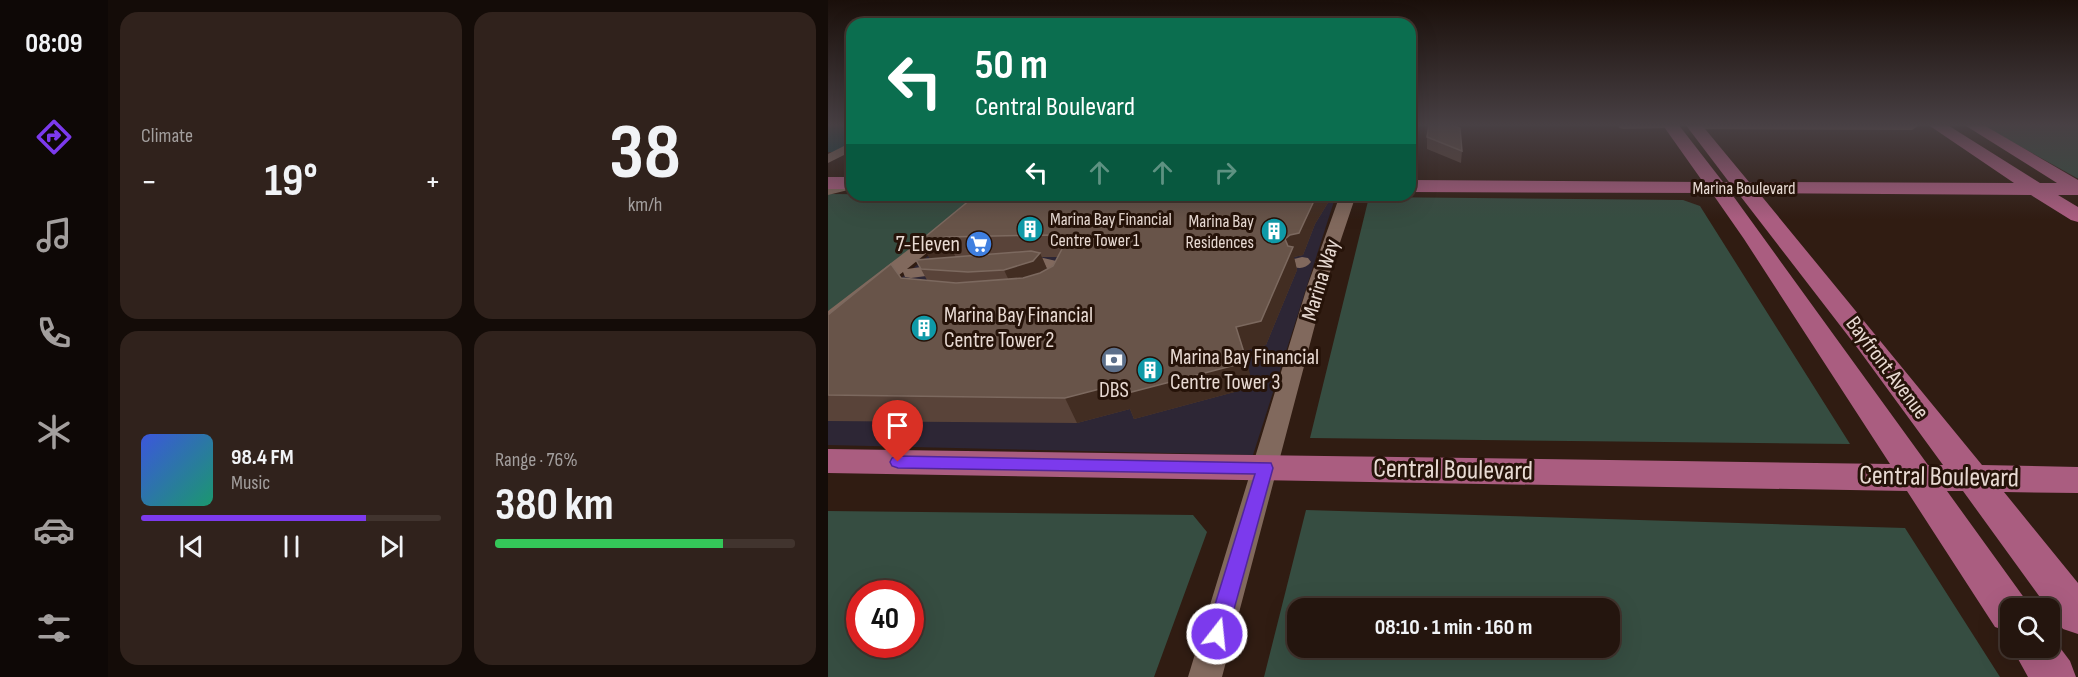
<!DOCTYPE html>
<meta charset="utf-8">
<style>
body{margin:0;font-family:"Sofia Sans Condensed",sans-serif;background:#30221c;color:#f1f3f6;height:100vh;display:flex;flex-direction:column;font-size:22px;white-space:nowrap}
*{box-sizing:border-box;margin:0}
p{font-size:20px;color:#a39f9e}
.icon{flex:none;width:33px;height:33px;fill:none;stroke:currentColor;stroke-width:2;stroke-linecap:round;stroke-linejoin:round}
.map{position:relative;flex:1;overflow:hidden}
.side{display:flex;flex-direction:column;gap:12px;padding:12px;background:#140c08;width:720px}
.side>*{flex:none}
.guide{position:absolute;left:18px;top:18px;width:570px;height:183px;border-radius:18px;box-shadow:0 6px 24px #0002,0 0 0 2px #41342e;background:#0b6e4f;color:#fff;overflow:hidden}
.tools{position:absolute;left:1172px;top:598px;display:grid;gap:12px}
.tools a{display:grid;place-items:center;width:60px;height:60px;border-radius:12px;background:#24150e;box-shadow:0 6px 24px #0002,0 0 0 2px #41342e;font-size:30px}
.speed{position:absolute;left:18px;top:580px;display:flex;gap:12px;font-size:30px;font-weight:700;text-align:center}
.speed>*{display:grid;place-content:center;width:78px;height:78px;border-radius:50%;background:#24150e;box-shadow:0 6px 24px #0002,0 0 0 2px #41342e;line-height:1}
.speed .limit{border:9px solid #d22;background:#fff;color:#111}
.pin{position:absolute;display:grid;place-items:center;width:51px;height:51px;color:#fff;margin:-62px -26px;border-radius:50% 50% 50% 0;rotate:-45deg;box-shadow:0 0 6px #0007}
.pin .icon{rotate:45deg}
.me{position:absolute;width:66px;margin:-33px;rotate:16deg;stroke-linejoin:round;filter:drop-shadow(0 0 4px #0008)}
.turn{display:flex;align-items:center;gap:21px;height:126px;padding:0 30px;font-size:27px}
.turn .icon{width:78px;height:78px;stroke-width:2.5}
.turn b{display:block;font-size:42px;line-height:51px}
.lanes{display:flex;align-items:center;height:57px;padding:0 30px;background:#0003;justify-content:center;gap:30px;direction:ltr}
.lanes .off{opacity:.35}
.big{font-size:45px;font-weight:700;line-height:1.1}
.side .tile{flex:1;display:flex;flex-direction:column;justify-content:center;gap:9px;min-width:0;padding:0 21px;border-radius:18px;background:#30221c}
.side .dial{align-items:center;gap:0}
.dial b{font-size:78px;line-height:1}
.song{display:flex;align-items:center;gap:18px}
.cover{width:72px;height:72px;border-radius:9px;background:linear-gradient(135deg,hsl(230 70% 55%),hsl(160 70% 35%))}
.played{height:6px;border-radius:3px;background:linear-gradient(90deg,#7c3aed 75%,#41342e 75%)}
.keys{display:flex;justify-content:space-around;direction:ltr}
.heat{display:flex;justify-content:space-between;align-items:center;font-size:33px;direction:ltr}
.charge{height:9px;border-radius:4px;background:linear-gradient(90deg,#34c759 76%,#41342e 0)}
.side .tiles{flex:1;display:grid;gap:12px;grid-template-columns:repeat(2,1fr)}
.trip{position:absolute;left:459px;top:598px;width:333px;height:60px;border-radius:18px;background:#24150e;box-shadow:0 6px 24px #0002,0 0 0 2px #41342e;font-weight:700;line-height:60px;text-align:center}
main{display:flex;flex:1;min-height:0}
.tabs{display:flex;flex-direction:column;width:108px;justify-content:space-around;align-items:center;background:#0e0806;color:#a39f9e}
.tabs .icon{width:42px;height:42px}
.tabs .selected{color:#7c3aed}
.tabs b{font-size:27px;color:#f1f3f6}
.map>svg:first-child{display:block}
</style>
<main>
<nav class="tabs">
<b>08:09</b>
<svg class="icon selected" aria-label="directions" viewBox="0 0 24 24"><path d="M12 3l9 9-9 9-9-9zM9 14v-3h6M13 9l2 2-2 2"/></svg>
<svg class="icon" aria-label="music" viewBox="0 0 24 24"><path d="M9 18V5l10-2v13"/><circle cx="6" cy="18" r="3"/><circle cx="16" cy="16" r="3"/></svg>
<svg class="icon" aria-label="phone" viewBox="0 0 24 24"><path d="M5 4h4l2 5-3 2q2 4 5 5l2-3 5 2v4C11 20 4 13 5 4z"/></svg>
<svg class="icon" aria-label="climate" viewBox="0 0 24 24"><path d="M12 3v18M4 7l16 10M4 17L20 7"/></svg>
<svg class="icon" aria-label="car" viewBox="0 0 24 24"><path d="M5 17H2v-5l4-1 3-4h7l3 4 3 1v5h-3M9 17h6M6 11h13"/><circle cx="7" cy="17" r="2"/><circle cx="17" cy="17" r="2"/></svg>
<svg class="icon" aria-label="filters" viewBox="0 0 24 24"><path d="M4 7h16M4 17h16"/><circle cx="9" cy="7" r="2"/><circle cx="15" cy="17" r="2"/></svg>
</nav>
<section class="side">
<div class="tiles">
<div class="tile"><p>Climate</p>
<div class="heat"><a>−</a><b class="big">19°</b><a>+</a></div>
</div>
<div class="tile dial"><b>38</b><p>km/h</p></div>
<div class="tile">
<div class="song"><i class="cover"></i><div><b>98.4 FM</b><p>Music</p></div></div>
<div class="played"></div>
<div class="keys"><svg class="icon" aria-label="previous" viewBox="0 0 24 24"><path d="M18 5L8 12l10 7zM5 5v14"/></svg><svg class="icon" aria-label="pause" viewBox="0 0 24 24"><path d="M8 5v14M16 5v14"/></svg><svg class="icon" aria-label="next" viewBox="0 0 24 24"><path d="M6 5l10 7-10 7zM19 5v14"/></svg></div>
</div>
<div class="tile"><p>Range · 76%</p><b class="big">380 km</b><div class="charge"></div></div>
</div>
</section>
<div class="map">
<svg width="1250" height="677" viewBox="0 0 1250 677">
<rect width="100%" height="100%" fill="#301c12"/>
<path fill="#2d2635" d="M 355,195 L 508,195 L 425,455 L 0,445 L 0,338 L 169,199 Z"/>
<path fill="#364d41" fill-rule="evenodd" d="M 1152,124 L 1250,124 L 1250,178 L 1249,178 Z
M 0,194 L 154,195 L 0,315 Z
M 541,197 L 855,200 L 872,206 L 1022,444 L 482,438 Z
M 478,510 L 1077,528 L 1172,677 L 436,677 ZM 470,609 L 782,609 L 782,648 L 470,648 Z
M 0,511 L 365,515 L 379,532 L 326,677 L 0,677 ZM 32,594 L 82,594 L 82,645 L 32,645 Z"/>
<path fill="#0e3f42" d="M 0,124 L 24,124 L 24,143 L 7,152 L 0,152 Z"/>
<g fill="none" stroke-linecap="round" stroke-linejoin="round">
<path fill="#81695d" fill-rule="evenodd" d="M 790,124 L 848,124 L 842,128 L 795,129 L 791,128 Z
M 861,124 L 1089,124 L 1090,126 L 1084,130 L 866,129 L 862,128 Z
M 24,142 L 24,151 L 0,163 L 0,154 Z
M 24,181 L 24,189 L 0,195 L 0,187 Z
M 152,195 L 170,195 L 79,269 L 122,263 L 128,264 L 131,268 L 128,272 L 83,278 L 77,277 L 75,272 L 7,325 L 0,327 L 0,311 Z
M 512,195 L 528,195 L 497,287 L 394,677 L 360,677 L 479,287 Z
M 211,257 L 237,263 L 241,277 L 232,289 L 218,289 L 216,285 L 223,276 L 222,270 C 209,267 195,270 182,267 L 179,263 L 182,259 Z
M 474,257 L 480,258 L 483,262 C 478,268 473,269 466,267 L 463,263 L 466,259 Z"/>
<path fill="#aa5d80" fill-rule="evenodd" d="M 834,124 L 850,124 L 895,182 L 901,182 L 857,124 L 873,124 L 921,182 L 1186,183 L 1099,124 L 1118,124 L 1212,183 L 1229,183 L 1135,124 L 1154,124 L 1250,180 L 1250,195 L 1230,195 L 1250,207 L 1250,222 L 1243,220 L 1203,195 L 931,193 L 1154,465 L 1250,467 L 1250,493 L 1176,492 L 1250,583 L 1250,634 L 1235,629 L 1135,491 L 1119,491 L 1197,599 L 1201,609 L 1182,609 L 1182,632 L 1167,627 L 1079,491 L 0,473 L 0,449 L 1062,464 L 916,239 L 884,193 L 582,192 L 582,180 L 875,182 ZM 903,193 L 910,193 L 1031,350 L 1115,465 L 1100,465 Z
M 0,177 L 24,177 L 24,189 L 0,189 Z
M 1221,633 L 1242,661 L 1248,677 L 1200,677 L 1184,648 L 1221,648 Z"/>
</g>
<path fill="#594339" fill-rule="evenodd" d="M 599,137 L 634,151 L 633,163 L 599,149 Z
M 148,195 L 501,201 L 487,224 L 475,255 L 466,257 L 469,270 L 438,345 L 415,351 L 425,387 L 306,419 L 302,409 L 249,423 L 0,421 L 0,315 L 73,278 L 99,280 L 88,260 L 101,259 ZM 214,257 L 230,257 L 225,266 L 219,269 Z"/>
<path fill="#422d22" d="M 489,195 L 500,195 L 501,201 L 487,224 L 475,255 L 466,257 L 469,270 L 438,345 L 413,352 L 408,327 L 457,239 Z
M 118,237 L 129,260 L 104,263 L 92,241 Z
M 212,253 L 220,271 L 185,289 L 176,270 Z
M 419,362 L 425,387 L 306,419 L 302,409 L 249,423 L 237,398 L 295,383 Z"/>
<path fill="#685449" stroke="#7c695f" stroke-width="1.5" d="M 601,124 L 623,124 L 623,125 L 632,128 L 634,151 L 599,137 Z
M 148,195 L 489,195 L 485,203 L 471,233 L 462,235 L 457,239 L 460,246 L 465,247 L 433,321 L 408,327 L 419,362 L 296,394 L 295,383 L 237,398 L 0,395 L 0,315 L 63,264 L 73,278 L 128,283 L 195,278 L 212,273 L 225,266 L 235,247 L 222,235 L 118,237 L 92,241 Z
M 203,251 L 212,253 L 205,261 L 176,270 L 140,272 L 93,269 L 88,260 Z"/>
<linearGradient id="sky" x2="0" y2="1"><stop stop-color="#1a0f0a"/><stop offset="0.57" stop-color="#484044"/><stop offset="1" stop-color="#484044" stop-opacity="0"/></linearGradient>
<rect width="1250" height="219" fill="url(#sky)"/>
<path fill="#7c3aed" stroke="#51269a" stroke-width="1.5" d="M 70,456 L 443,463 L 445,468 L 397,642 L 389,645 L 381,642 L 378,634 L 427,474 L 70,468 L 64,466 L 62,462 L 64,458 Z"/>
<defs>
<symbol id="building-disc" viewBox="-11 -11 22 22"><circle r="9.5" fill="#0f9aa8" stroke="#261309"/><path d="M-4-6H4V6H1V3H-1V6H-4ZM-2.5-4.3h1.7v1.8h-1.7ZM.8-4.3h1.7v1.8H.8ZM-2.5-1h1.7V.8h-1.7ZM.8-1h1.7V.8H.8Z" fill="#fff"/></symbol>
<symbol id="supermarket-disc" viewBox="-11 -11 22 22"><circle r="9.5" fill="#3f7fe0" stroke="#261309"/><path d="M-6-5.5h2.5l.6 2H6L4.5 2H-2.5L-4.4-4H-6ZM-1.5 3.2a1.3 1.3 0 1 0 .1 0ZM3 3.2a1.3 1.3 0 1 0 .1 0Z" fill="#fff"/></symbol>
<symbol id="bank-disc" viewBox="-11 -11 22 22"><circle r="9.5" fill="#5c6f8a" stroke="#261309"/><path d="M-6-4H6V4H-6ZM0-2.3a2.3 2.3 0 1 0 0 4.6a2.3 2.3 0 1 0 0-4.6Z" fill="#fff"/></symbol>
</defs>
<g fill-rule="evenodd">
<use href="#building-disc" x="187" y="214" width="30" height="30"/>
<use href="#building-disc" x="431" y="216" width="30" height="30"/>
<use href="#supermarket-disc" x="136" y="229" width="30" height="30"/>
<use href="#building-disc" x="81" y="313" width="30" height="30"/>
<use href="#bank-disc" x="271" y="345" width="30" height="30"/>
<use href="#building-disc" x="307" y="355" width="30" height="30"/>
</g>
<g text-anchor="middle" dominant-baseline="central" stroke-width="6" stroke-linejoin="round" paint-order="stroke">
<g font-size="18" fill="#e8dad3" stroke="#261309">
<text x="916" y="188">Marina Boulevard</text>
</g>
<g font-size="18" fill="#e8dad3" stroke="#261309" text-anchor="start">
<text x="222" y="219">Marina Bay Financial<tspan x="222" dy="21">Centre Tower 1</tspan></text>
<text x="426" y="221" text-anchor="end">Marina Bay<tspan x="426" dy="21">Residences</tspan></text>
</g>
<g font-size="22" fill="#e8dad3" stroke="#261309" text-anchor="start">
<text x="132" y="244" text-anchor="end">7-Eleven</text>
<text x="116" y="315">Marina Bay Financial<tspan x="116" dy="25">Centre Tower 2</tspan></text>
<text x="342" y="357">Marina Bay Financial<tspan x="342" dy="25">Centre Tower 3</tspan></text>
<text x="286" y="390" text-anchor="middle">DBS</text>
</g>
<g font-size="22" fill="#e8dad3" stroke="#261309">
<text transform="translate(493 280) rotate(-73)">Marina Way</text>
<text transform="translate(1059 368) rotate(53)">Bayfront Avenue</text>
</g>
<g font-size="27" fill="#e8dad3" stroke="#261309">
<text transform="translate(625 470) rotate(1)">Central Boulevard</text>
<text transform="translate(1111 477) rotate(1)">Central Boulevard</text>
</g>
</g>
</svg>
<div class="tools">
<a><svg class="icon" aria-label="search" viewBox="0 0 24 24"><circle cx="10" cy="10" r="6"/><path d="M15 15l6 6"/></svg></a>
</div>
<div class="speed"><div class="limit">40</div></div>
<div class="pin" style="left:70px;top:462px;background:#d93025"><svg class="icon" aria-label="arrive" viewBox="0 0 24 24"><path d="M6 21V4h12l-3 4 3 4H6"/></svg></div>
<svg class="me" style="left:389px;top:634px" viewBox="-20 -20 40 40"><circle r="17" fill="#7c3aed" stroke="#fff" stroke-width="3"/><path d="M0-11L8 9 0 5-8 9z" fill="#fff"/></svg>
<div class="trip">08:10 · 1 min · 160 m</div>
<div class="guide">
<div class="turn"><svg class="icon" aria-label="left" viewBox="0 0 24 24"><path d="M17 20v-9H6M10 6l-5 5 5 5"/></svg><div><b>50 m</b>Central Boulevard</div></div>
<div class="lanes"><svg class="icon" aria-label="left" viewBox="0 0 24 24"><path d="M17 20v-9H6M10 6l-5 5 5 5"/></svg><svg class="icon off" aria-label="ahead" viewBox="0 0 24 24"><path d="M12 20V5M6 11l6-6 6 6"/></svg><svg class="icon off" aria-label="ahead" viewBox="0 0 24 24"><path d="M12 20V5M6 11l6-6 6 6"/></svg><svg class="icon off" aria-label="right" viewBox="0 0 24 24"><path d="M7 20v-9h11M14 6l5 5-5 5"/></svg></div>
</div>
</div>
</main>
